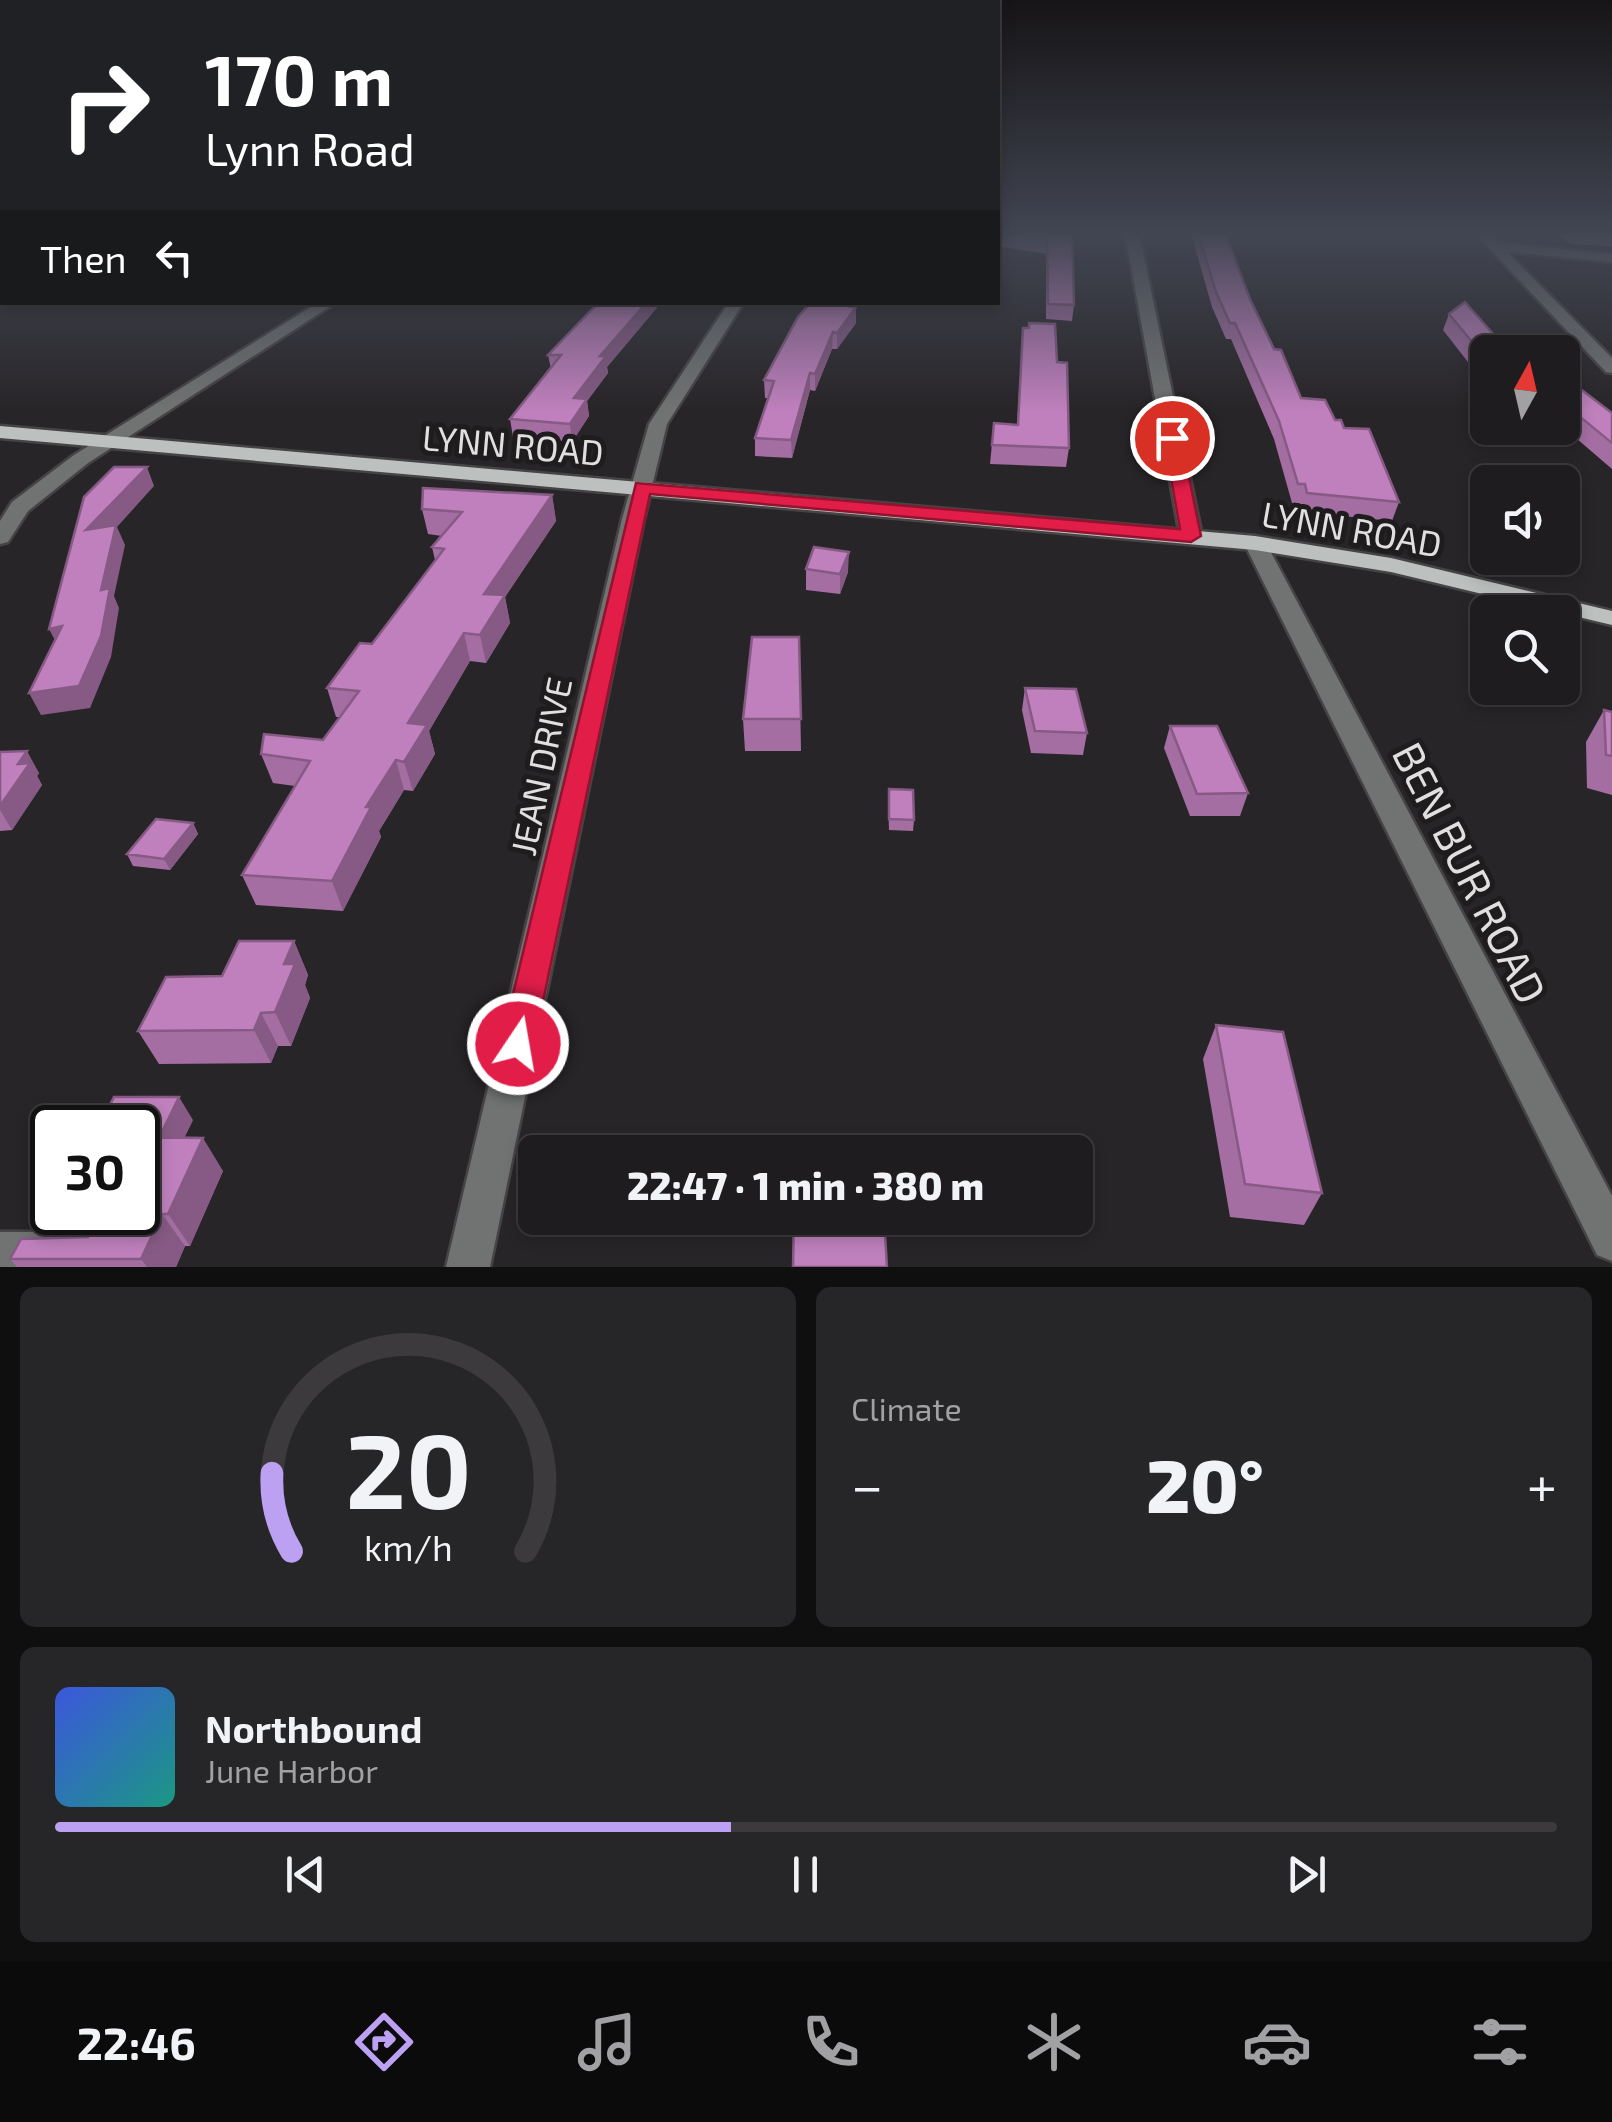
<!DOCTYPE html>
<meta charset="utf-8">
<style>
body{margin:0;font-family:"Exo 2",sans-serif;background:#262527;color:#f1f3f6;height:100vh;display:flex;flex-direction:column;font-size:38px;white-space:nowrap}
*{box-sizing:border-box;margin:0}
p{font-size:32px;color:#a1a1a4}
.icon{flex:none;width:55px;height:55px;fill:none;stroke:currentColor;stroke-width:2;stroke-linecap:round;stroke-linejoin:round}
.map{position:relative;height:1267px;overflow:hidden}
.side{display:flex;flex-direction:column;gap:20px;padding:20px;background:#100f10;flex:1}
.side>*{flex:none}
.guide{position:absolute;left:0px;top:0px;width:1000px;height:305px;box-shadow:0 5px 15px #0003,0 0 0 2px #3c3a3c;background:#202124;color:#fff;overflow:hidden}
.needle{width:65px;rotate:8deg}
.controls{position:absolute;left:1470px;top:335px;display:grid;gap:20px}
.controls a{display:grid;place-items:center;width:110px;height:110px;border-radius:15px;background:#1e1c1e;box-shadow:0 5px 15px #0003,0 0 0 2px #3c3a3c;font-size:50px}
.speed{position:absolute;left:30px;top:1105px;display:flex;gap:20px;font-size:50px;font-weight:700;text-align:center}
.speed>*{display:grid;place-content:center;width:130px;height:130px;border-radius:50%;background:#1e1c1e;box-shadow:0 5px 15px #0003,0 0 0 2px #3c3a3c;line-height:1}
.speed .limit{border:5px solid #111;border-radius:15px;background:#fff;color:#111}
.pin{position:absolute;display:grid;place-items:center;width:85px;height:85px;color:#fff;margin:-42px;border:5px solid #fff;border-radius:50%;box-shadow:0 2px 10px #0007}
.me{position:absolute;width:110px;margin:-55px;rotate:12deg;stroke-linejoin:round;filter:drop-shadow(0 0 8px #0008)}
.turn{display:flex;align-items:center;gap:35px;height:210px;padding:0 40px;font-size:45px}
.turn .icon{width:130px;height:130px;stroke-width:2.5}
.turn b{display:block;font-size:70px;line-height:85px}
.then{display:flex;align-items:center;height:95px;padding:0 40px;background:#0003;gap:20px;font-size:38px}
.big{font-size:75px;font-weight:800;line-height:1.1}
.side .card{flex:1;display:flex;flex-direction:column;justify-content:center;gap:15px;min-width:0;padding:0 35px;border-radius:15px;background:#262527}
.side .dial{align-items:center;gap:0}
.dial svg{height:260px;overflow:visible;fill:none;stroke:#3c3a3c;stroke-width:7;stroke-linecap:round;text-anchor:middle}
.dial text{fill:#f1f3f6;stroke:none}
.song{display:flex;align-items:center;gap:30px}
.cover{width:120px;height:120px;border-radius:15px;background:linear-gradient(135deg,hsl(230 70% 55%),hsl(170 70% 35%))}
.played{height:10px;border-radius:5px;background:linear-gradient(90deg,#bca0f2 45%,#3c3a3c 45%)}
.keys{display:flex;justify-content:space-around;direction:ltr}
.heat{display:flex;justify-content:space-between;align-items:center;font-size:55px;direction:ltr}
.side .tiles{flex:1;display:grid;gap:20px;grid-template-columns:1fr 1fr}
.card:last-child{grid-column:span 2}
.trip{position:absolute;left:518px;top:1135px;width:575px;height:100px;border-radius:15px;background:#1e1c1e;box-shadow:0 5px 15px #0003,0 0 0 2px #3c3a3c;font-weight:800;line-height:100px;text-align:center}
.tab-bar{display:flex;height:160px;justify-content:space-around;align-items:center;background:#0c0b0c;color:#a1a1a4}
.tab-bar .icon{width:70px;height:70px}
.tab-bar .active{color:#bca0f2}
.tab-bar b{font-size:45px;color:#f1f3f6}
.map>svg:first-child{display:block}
</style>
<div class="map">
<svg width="1612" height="1267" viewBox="0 0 1612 1267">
<rect width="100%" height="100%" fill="#282528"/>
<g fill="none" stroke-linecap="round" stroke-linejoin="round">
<defs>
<path id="minor" d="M 1125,233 L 1139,233 L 1202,536 L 1191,543 L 1180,536 Z
M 1475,233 L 1489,233 L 1499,243 L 1612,254 L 1612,262 L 1507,252 L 1612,358 L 1612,373 L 1606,372 Z
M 0,253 L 2,253 L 2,262 L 0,262 Z
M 319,302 L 337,302 L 88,463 L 28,511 L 8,542 L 0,544 L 0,521 L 12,502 L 74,455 Z
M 729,302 L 744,302 L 667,424 L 644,519 L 490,1267 L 446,1267 L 622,519 L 649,424 Z
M 1255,536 L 1266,543 L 1612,1196 L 1612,1261 L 1597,1255 L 1244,543 Z
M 0,1232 L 44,1232 L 59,1239 L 66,1254 L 60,1267 L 0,1267 Z"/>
<path id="major" d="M 0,426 L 1255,536 L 1391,558 L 1612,611 L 1612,625 L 1391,572 L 1255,550 L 0,438 Z"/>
</defs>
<use href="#minor" stroke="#464345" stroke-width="5"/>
<use href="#major" stroke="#464345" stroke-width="5"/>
<use href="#minor" fill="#717372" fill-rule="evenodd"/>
<use href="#major" fill="#bcc0bf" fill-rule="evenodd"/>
</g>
<path fill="#a46ea3" d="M 998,233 L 1072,233 L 1074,305 L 1072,321 L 1046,319 L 1046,254 L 998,246 Z
M 1191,233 L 1230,233 L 1228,242 L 1250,299 L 1274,349 L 1301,398 L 1344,428 L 1399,502 L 1392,521 L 1302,512 L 1299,503 L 1292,503 L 1274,439 L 1231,339 L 1226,339 L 1212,307 Z
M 1558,233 L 1612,233 L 1612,246 L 1570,244 Z
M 811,302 L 858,302 L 856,308 L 856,323 L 837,349 L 832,349 L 815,391 L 810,390 L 792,458 L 755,456 L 755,438 L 768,398 L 765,398 L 764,380 Z
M 660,304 L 607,367 L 608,373 L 587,401 L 589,416 L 572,442 L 513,437 L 510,419 L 551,369 L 548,355 Z
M 1449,314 L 1488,352 L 1488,381 L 1482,380 L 1443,330 Z
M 1023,328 L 1057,362 L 1069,448 L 1066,467 L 990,464 L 994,423 L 1017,425 Z
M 1562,375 L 1612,413 L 1612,469 L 1562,426 Z
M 552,495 L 556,521 L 505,597 L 510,623 L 486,663 L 470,661 L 429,731 L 435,754 L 413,791 L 404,790 L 379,831 L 381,837 L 343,911 L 256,905 L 242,875 L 295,786 L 273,783 L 261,754 L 323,740 L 340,717 L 336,717 L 327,688 L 372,644 L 435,560 L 432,547 L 442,536 L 428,534 L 422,509 Z
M 806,569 L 848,572 L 840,594 L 806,590 Z
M 799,637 L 801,751 L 745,751 L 743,719 Z
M 1025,688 L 1087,733 L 1083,755 L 1031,753 L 1022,710 Z
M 1604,710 L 1612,712 L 1612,795 L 1587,788 L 1586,742 Z
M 1170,726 L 1248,793 L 1240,816 L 1190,816 L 1164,748 Z
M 0,752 L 39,773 L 37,776 L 42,785 L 12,830 L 0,831 Z
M 888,800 L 914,820 L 913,831 L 889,830 Z
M 193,823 L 198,834 L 170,870 L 133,866 L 127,854 Z
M 294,941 L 308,975 L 305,985 L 310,998 L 291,1046 L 278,1046 L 271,1063 L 159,1064 L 138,1031 L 222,976 Z
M 1216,1025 L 1322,1193 L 1304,1225 L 1230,1217 L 1203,1059 Z
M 193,1120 L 184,1138 L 223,1171 L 190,1246 L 185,1246 L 176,1267 L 17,1267 L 10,1259 L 88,1237 L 91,1228 L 71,1228 L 58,1212 L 138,1212 Z
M 52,1184 L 52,1206 L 44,1196 Z"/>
<path fill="#865a84" d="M 647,302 L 660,302 L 660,304 L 607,367 L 608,373 L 587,401 L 589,416 L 572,442 L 570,424 L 574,398 L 600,356 Z
M 852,302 L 858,302 L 856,308 L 856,323 L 837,349 L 837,333 Z
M 833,332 L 832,349 L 815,391 L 815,374 Z
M 810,373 L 810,390 L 792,458 L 791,440 Z
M 147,467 L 154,486 L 117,527 L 125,545 L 114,596 L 119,608 L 111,657 L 90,708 L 41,715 L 29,693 L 101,590 L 86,530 Z
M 552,495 L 556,521 L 505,597 L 510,623 L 486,663 L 480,635 L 484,594 Z
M 849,552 L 848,572 L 840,594 L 840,574 Z
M 62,626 L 60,650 L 49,629 Z
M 464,633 L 470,661 L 429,731 L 435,754 L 413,791 L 404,762 L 408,723 Z
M 27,751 L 39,773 L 37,776 L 42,785 L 12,830 L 0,810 L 0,806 L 18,764 Z
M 396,760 L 404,790 L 379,831 L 381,837 L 343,911 L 332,881 L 366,807 Z
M 193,823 L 198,834 L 170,870 L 164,859 Z
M 294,941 L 308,975 L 305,985 L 310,998 L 291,1046 L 275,1012 L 284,964 Z
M 261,1013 L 278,1046 L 271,1063 L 254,1030 Z
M 179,1097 L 193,1120 L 171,1165 L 156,1142 Z
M 203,1138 L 223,1171 L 190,1246 L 168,1214 Z
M 162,1214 L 185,1246 L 176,1267 L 147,1267 L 141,1259 Z"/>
<path fill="#bf80bd" stroke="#865a84" stroke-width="2.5" d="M 1009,233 L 1072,233 L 1074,305 L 1048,304 L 1047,240 Z
M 1198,233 L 1225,233 L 1250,299 L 1274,349 L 1281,350 L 1301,398 L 1325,400 L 1335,420 L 1341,420 L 1344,428 L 1369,429 L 1399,502 L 1307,493 L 1305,484 L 1298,484 L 1279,421 L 1235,323 L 1230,323 L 1216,292 Z
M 599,302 L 647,302 L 600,356 L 606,356 L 574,398 L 587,399 L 570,424 L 510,419 L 561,355 L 548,355 Z
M 811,302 L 852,302 L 850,307 L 856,307 L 837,333 L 833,332 L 815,374 L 810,373 L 791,440 L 755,438 L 774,381 L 764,380 L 798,317 Z
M 1465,302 L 1509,352 L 1488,352 L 1488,361 L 1449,314 Z
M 1029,323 L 1055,324 L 1057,362 L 1067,363 L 1069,448 L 992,445 L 994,423 L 1018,425 L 1023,328 L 1029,328 Z
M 1562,375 L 1612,413 L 1612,443 L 1562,402 Z
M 114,467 L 147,467 L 86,530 L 116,525 L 101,590 L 110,588 L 101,636 L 79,686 L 29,693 L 62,626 L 49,629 L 84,497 Z
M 423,488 L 552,495 L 484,594 L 505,595 L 480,635 L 464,633 L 408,723 L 427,725 L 404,762 L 396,760 L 366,807 L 371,807 L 332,881 L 242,875 L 310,761 L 261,754 L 264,734 L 323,740 L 359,691 L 327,688 L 360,643 L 372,644 L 444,549 L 432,547 L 462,512 L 422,509 Z
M 814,547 L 849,552 L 840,574 L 806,569 Z
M 752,637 L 799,637 L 801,719 L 743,719 Z
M 1025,688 L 1076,689 L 1087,733 L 1035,731 Z
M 1604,710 L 1612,712 L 1612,756 L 1606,755 Z
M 1170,726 L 1217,726 L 1248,793 L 1197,794 Z
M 27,751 L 18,764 L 30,763 L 0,806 L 0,752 Z
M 889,789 L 913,790 L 914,820 L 889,819 Z
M 156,819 L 193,823 L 164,859 L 127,854 Z
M 239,941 L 294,941 L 284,964 L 295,964 L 275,1012 L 261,1013 L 254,1030 L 138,1031 L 166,977 L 222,976 Z
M 1216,1025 L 1283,1032 L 1322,1193 L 1245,1184 Z
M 114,1097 L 179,1097 L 159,1138 L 138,1137 L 138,1128 L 98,1128 Z
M 138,1137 L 203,1138 L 168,1214 L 162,1214 L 141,1259 L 10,1259 L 21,1239 L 88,1237 L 94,1221 L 90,1212 L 138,1212 Z
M 51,1184 L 52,1184 L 52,1196 L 44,1196 Z
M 794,1218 L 884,1218 L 887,1267 L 793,1267 Z"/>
<linearGradient id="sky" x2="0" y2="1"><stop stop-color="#161416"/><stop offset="0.57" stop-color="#424653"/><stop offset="1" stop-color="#424653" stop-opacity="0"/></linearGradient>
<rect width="1612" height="411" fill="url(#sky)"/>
<path fill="#e11d48" stroke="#92132f" stroke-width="2.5" d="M 1172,433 L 1181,438 L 1201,536 L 1191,542 L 650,494 L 534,1044 L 529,1054 L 518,1059 L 506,1054 L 501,1044 L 636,483 L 1180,529 L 1164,438 Z"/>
<g text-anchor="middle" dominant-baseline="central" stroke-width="10" stroke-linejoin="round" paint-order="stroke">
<g font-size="35" fill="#e1dfe0" stroke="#1f1c1e">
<text transform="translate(513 444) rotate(5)">LYNN ROAD</text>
<text transform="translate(1352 528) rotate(10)">LYNN ROAD</text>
<text transform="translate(540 766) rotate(-78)">JEAN DRIVE</text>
</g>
<g font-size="42" fill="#e1dfe0" stroke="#1f1c1e">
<text transform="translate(1471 872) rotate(63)">BEN BUR ROAD</text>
</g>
</g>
</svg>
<div class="controls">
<a><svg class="needle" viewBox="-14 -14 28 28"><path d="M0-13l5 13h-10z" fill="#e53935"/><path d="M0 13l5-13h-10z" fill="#a1a1a4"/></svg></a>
<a><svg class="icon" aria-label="sound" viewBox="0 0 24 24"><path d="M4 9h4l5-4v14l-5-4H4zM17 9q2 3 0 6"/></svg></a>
<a><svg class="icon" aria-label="search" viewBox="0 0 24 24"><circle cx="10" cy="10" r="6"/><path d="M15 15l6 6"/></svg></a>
</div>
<div class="speed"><div class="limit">30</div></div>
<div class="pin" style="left:1172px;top:438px;background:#d93025"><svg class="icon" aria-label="arrive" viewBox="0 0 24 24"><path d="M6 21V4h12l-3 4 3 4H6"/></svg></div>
<svg class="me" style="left:518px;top:1044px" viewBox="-20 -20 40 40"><circle r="17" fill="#e11d48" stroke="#fff" stroke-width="3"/><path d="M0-11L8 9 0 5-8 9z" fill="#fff"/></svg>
<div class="trip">22:47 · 1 min · 380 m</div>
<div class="guide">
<div class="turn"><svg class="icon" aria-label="right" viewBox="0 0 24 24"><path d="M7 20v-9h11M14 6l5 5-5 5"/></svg><div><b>170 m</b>Lynn Road</div></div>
<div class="then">Then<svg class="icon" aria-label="left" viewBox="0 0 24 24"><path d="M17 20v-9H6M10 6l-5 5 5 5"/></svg></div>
</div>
</div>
<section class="side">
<div class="tiles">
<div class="card dial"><svg viewBox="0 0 100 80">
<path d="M14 69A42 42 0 1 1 86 69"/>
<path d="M14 69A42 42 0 0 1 8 45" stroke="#bca0f2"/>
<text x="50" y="56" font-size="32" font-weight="700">20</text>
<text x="50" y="72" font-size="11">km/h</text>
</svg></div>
<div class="card"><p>Climate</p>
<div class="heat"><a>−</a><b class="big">20°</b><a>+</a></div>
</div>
<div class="card">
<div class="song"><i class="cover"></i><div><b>Northbound</b><p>June Harbor</p></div></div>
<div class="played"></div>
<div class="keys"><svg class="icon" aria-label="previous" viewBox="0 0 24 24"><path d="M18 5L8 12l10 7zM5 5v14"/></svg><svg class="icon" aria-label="pause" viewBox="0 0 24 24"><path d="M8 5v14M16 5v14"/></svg><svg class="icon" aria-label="next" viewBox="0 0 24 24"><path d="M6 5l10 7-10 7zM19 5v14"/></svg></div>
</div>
</div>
</section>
<nav class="tab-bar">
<b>22:46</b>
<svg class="icon active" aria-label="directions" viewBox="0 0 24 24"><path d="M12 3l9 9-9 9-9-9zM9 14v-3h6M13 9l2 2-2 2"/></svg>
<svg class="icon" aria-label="music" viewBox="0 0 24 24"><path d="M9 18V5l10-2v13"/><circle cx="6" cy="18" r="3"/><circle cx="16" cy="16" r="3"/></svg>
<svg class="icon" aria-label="phone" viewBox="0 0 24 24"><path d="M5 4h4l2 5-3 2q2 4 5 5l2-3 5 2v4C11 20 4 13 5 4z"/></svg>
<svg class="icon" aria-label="climate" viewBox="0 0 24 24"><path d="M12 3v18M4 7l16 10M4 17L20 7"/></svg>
<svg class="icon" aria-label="car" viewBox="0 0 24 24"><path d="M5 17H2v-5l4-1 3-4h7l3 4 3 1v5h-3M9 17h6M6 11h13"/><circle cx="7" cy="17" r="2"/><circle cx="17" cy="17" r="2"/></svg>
<svg class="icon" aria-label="filters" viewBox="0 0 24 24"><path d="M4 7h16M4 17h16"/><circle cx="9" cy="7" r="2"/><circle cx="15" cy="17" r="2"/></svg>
</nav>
